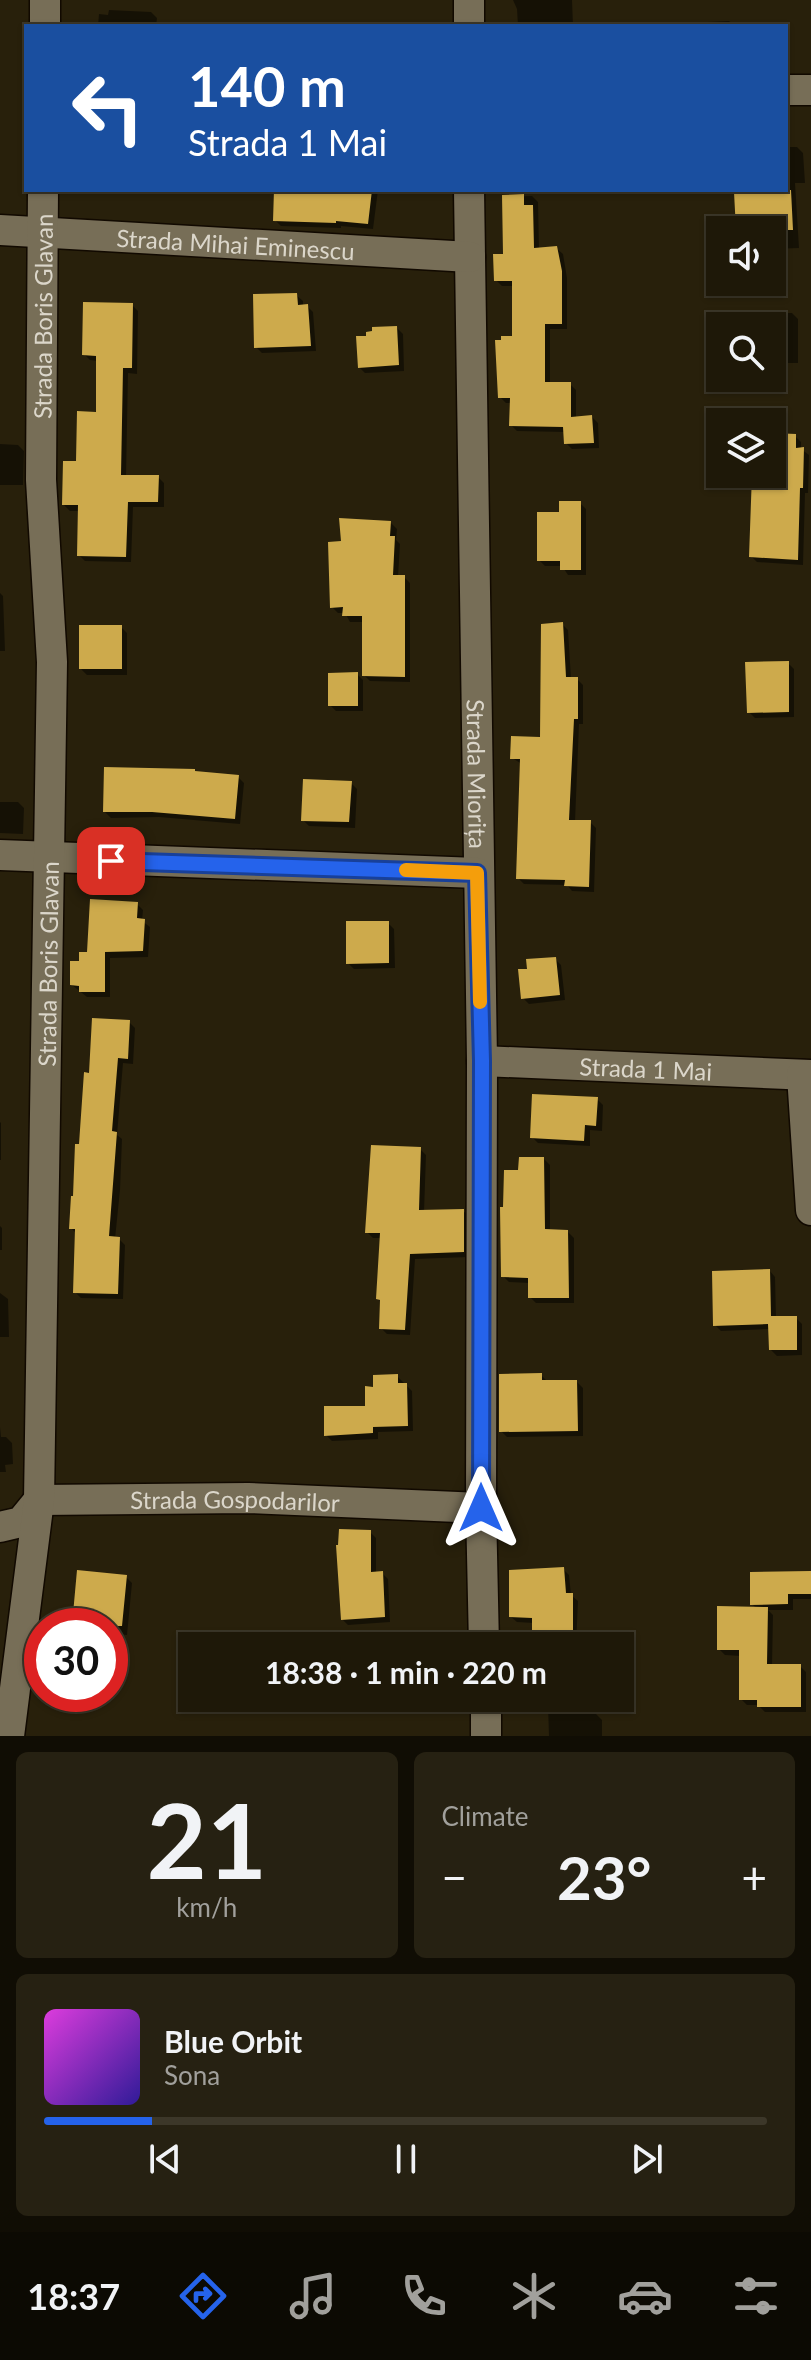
<!DOCTYPE html>
<meta charset="utf-8">
<style>
body{margin:0;font-family:Lato,sans-serif;background:#262112;color:#f1f3f6;height:100vh;display:flex;flex-direction:column;font-size:30px;white-space:nowrap}
*{box-sizing:border-box;margin:0}
p{font-size:26px;color:#a1a09c}
.icon{flex:none;width:44px;height:44px;fill:none;stroke:currentColor;stroke-width:2;stroke-linecap:round;stroke-linejoin:round}
.map{position:relative;height:1736px;overflow:hidden}
.panel{display:flex;flex-direction:column;gap:16px;padding:16px;background:#100d04;flex:1}
.panel>*{flex:none}
.guide{position:absolute;left:24px;top:24px;width:764px;height:168px;border-radius:0px;box-shadow:0 2px 6px #0004,0 0 0 2px #3c3729;background:#1a4fa0;color:#fff;overflow:hidden}
.fabs{position:absolute;left:706px;top:216px;display:grid;gap:16px}
.fabs a{display:grid;place-items:center;width:80px;height:80px;border-radius:0px;background:#1e1808;box-shadow:0 2px 6px #0004,0 0 0 2px #3c3729;font-size:40px}
.speed{position:absolute;left:24px;top:1608px;display:flex;gap:16px;font-size:40px;font-weight:700;text-align:center}
.speed>*{display:grid;place-content:center;width:104px;height:104px;border-radius:50%;background:#1e1808;box-shadow:0 2px 6px #0004,0 0 0 2px #3c3729;line-height:1}
.speed .limit{border:12px solid #d22;background:#fff;color:#111}
.pin{position:absolute;display:grid;place-items:center;width:68px;height:68px;color:#fff;margin:-34px;border-radius:16px;box-shadow:0 4px 12px #0006}
.me{position:absolute;width:88px;margin:-44px;rotate:0deg;stroke-linejoin:round;filter:drop-shadow(0 0 6px #0008)}
.turn{display:flex;align-items:center;gap:28px;height:168px;padding:0 32px;font-size:36px}
.turn .icon{width:104px;height:104px;stroke-width:2.5}
.turn b{display:block;font-size:56px;line-height:68px}
.big{font-size:60px;font-weight:700;line-height:1.1}
.panel .tile{flex:1;display:flex;flex-direction:column;justify-content:center;gap:12px;min-width:0;padding:0 28px;border-radius:12px;background:#262112}
.panel .dial{align-items:center;gap:0}
.dial b{font-size:104px;line-height:1}
.song{display:flex;align-items:center;gap:24px}
.cover{width:96px;height:96px;border-radius:12px;background:linear-gradient(135deg,hsl(300 70% 55%),hsl(250 70% 35%))}
.played{height:8px;border-radius:4px;background:linear-gradient(90deg,#2563eb 15%,#3c3729 15%)}
.keys{display:flex;justify-content:space-around;direction:ltr}
.heat{display:flex;justify-content:space-between;align-items:center;font-size:44px;direction:ltr}
.panel .tiles{flex:1;display:grid;gap:16px;grid-template-columns:1fr 1fr}
.tile:last-child{grid-column:span 2}
.trip{position:absolute;left:178px;top:1632px;width:456px;height:80px;border-radius:0px;background:#1e1808;box-shadow:0 2px 6px #0004,0 0 0 2px #3c3729;font-weight:700;line-height:80px;text-align:center}
.dock{display:flex;height:128px;justify-content:space-around;align-items:center;background:#0c0a03;color:#a1a09c}
.dock .icon{width:56px;height:56px}
.dock .selected{color:#2563eb}
.dock b{font-size:36px;color:#f1f3f6}
.map>svg:first-child{display:block}
</style>
<div class="map">
<svg width="811" height="1736" viewBox="0 0 811 1736">
<rect width="100%" height="100%" fill="#28200b"/>
<path fill="#0007" d="M 513,0 L 572,0 L 573,26 L 518,26 L 517,9 Z
M 109,10 L 151,12 L 157,18 L 156,26 L 98,26 L 99,14 L 108,15 Z
M 729,21 L 735,26 L 708,26 L 708,22 Z
M 786,147 L 797,147 L 803,153 L 805,183 L 795,183 L 799,248 L 772,249 L 772,230 L 738,230 L 768,190 L 786,190 Z
M 277,190 L 378,190 L 373,229 L 341,226 L 341,228 L 281,226 L 275,220 Z
M 532,196 L 538,202 L 539,250 L 556,248 L 563,254 L 567,278 L 567,329 L 550,329 L 550,384 L 570,384 L 576,390 L 576,418 L 592,417 L 598,423 L 599,448 L 572,449 L 566,443 L 565,432 L 517,431 L 511,425 L 512,403 L 506,403 L 500,397 L 514,338 L 514,286 L 502,286 L 496,280 L 505,256 L 504,197 Z
M 296,295 L 303,301 L 303,307 L 307,306 L 313,312 L 316,351 L 262,353 L 256,347 Z
M 132,305 L 138,311 L 137,374 L 128,373 L 126,477 L 158,477 L 164,483 L 164,507 L 133,507 L 131,562 L 85,561 L 79,555 L 80,511 L 70,511 L 64,505 L 98,414 L 98,361 L 90,360 L 84,354 Z
M 747,313 L 792,313 L 798,319 L 798,363 L 772,363 L 772,326 L 747,326 Z
M 397,328 L 403,334 L 404,371 L 365,373 L 359,367 Z
M 772,435 L 795,436 L 801,442 L 801,449 L 809,455 L 808,493 L 805,493 L 803,565 L 757,562 L 751,556 L 753,490 L 748,485 L 748,474 L 772,474 Z
M 0,444 L 18,445 L 24,451 L 23,485 L 0,485 Z
M 580,503 L 586,509 L 586,575 L 568,575 L 562,566 L 545,566 L 539,560 L 561,514 Z
M 391,523 L 397,529 L 396,540 L 400,544 L 398,577 L 404,577 L 410,583 L 410,682 L 370,681 L 364,675 L 364,622 L 350,622 L 345,613 L 338,613 L 332,607 L 343,543 Z
M 0,593 L 3,596 L 5,651 L 0,651 Z
M 562,624 L 568,630 L 571,679 L 577,679 L 583,685 L 583,724 L 579,724 L 575,822 L 590,822 L 596,828 L 594,892 L 572,891 L 567,885 L 524,884 L 518,878 L 522,764 L 512,758 L 541,739 Z
M 121,627 L 127,633 L 127,675 L 87,675 L 81,669 Z
M 788,663 L 794,669 L 794,717 L 755,718 L 749,712 Z
M 357,674 L 363,680 L 363,711 L 336,711 L 330,705 Z
M 197,773 L 238,777 L 244,783 L 240,824 L 159,817 L 111,818 L 105,812 Z
M 351,783 L 357,789 L 355,828 L 309,826 L 303,820 Z
M 0,802 L 18,802 L 24,808 L 23,834 L 0,833 Z
M 137,904 L 143,910 L 142,921 L 150,927 L 148,957 L 110,958 L 110,997 L 87,997 L 72,985 L 81,963 Z
M 388,923 L 394,929 L 395,968 L 354,969 L 348,963 Z
M 555,959 L 561,965 L 565,1000 L 529,1004 L 523,998 L 529,970 Z
M 129,1022 L 135,1028 L 133,1064 L 123,1063 L 117,1135 L 122,1139 L 120,1190 L 115,1239 L 119,1239 L 125,1245 L 123,1299 L 81,1298 L 75,1292 L 77,1234 L 71,1228 L 91,1075 Z
M 597,1099 L 603,1105 L 602,1131 L 590,1130 L 590,1146 L 538,1143 L 532,1137 Z
M 0,1122 L 1,1123 L 1,1160 L 0,1160 Z
M 420,1149 L 426,1155 L 424,1212 L 463,1211 L 469,1216 L 469,1257 L 415,1259 L 410,1335 L 387,1334 L 381,1328 L 382,1302 L 378,1299 L 382,1238 L 373,1238 L 367,1232 Z
M 544,1159 L 550,1165 L 550,1231 L 568,1232 L 574,1238 L 574,1303 L 536,1303 L 530,1297 L 530,1283 L 509,1282 L 503,1276 L 505,1209 L 520,1172 Z
M 0,1226 L 2,1228 L 2,1250 L 0,1250 Z
M 770,1271 L 775,1277 L 776,1318 L 796,1318 L 802,1324 L 802,1355 L 777,1356 L 771,1350 L 770,1329 L 721,1331 L 715,1325 Z
M 0,1293 L 8,1299 L 9,1337 L 0,1337 Z
M 541,1375 L 548,1382 L 577,1382 L 583,1388 L 583,1436 L 507,1437 L 501,1431 Z
M 397,1376 L 412,1391 L 413,1431 L 378,1432 L 378,1439 L 332,1441 L 326,1435 L 367,1408 L 375,1389 Z
M 0,1427 L 1,1437 L 6,1437 L 12,1443 L 13,1464 L 5,1465 L 6,1472 L 0,1472 Z
M 370,1532 L 376,1538 L 376,1573 L 382,1573 L 388,1579 L 390,1622 L 348,1625 L 342,1619 Z
M 563,1569 L 569,1575 L 571,1595 L 578,1601 L 576,1646 L 533,1646 L 534,1623 L 517,1622 L 511,1617 Z
M 811,1573 L 811,1599 L 793,1599 L 793,1610 L 768,1610 L 773,1615 L 772,1666 L 800,1666 L 806,1672 L 806,1712 L 765,1712 L 758,1705 L 747,1705 L 741,1699 L 741,1656 L 725,1655 L 719,1649 L 757,1609 L 752,1604 Z
M 126,1577 L 132,1583 L 127,1635 L 110,1634 L 110,1626 L 86,1626 L 87,1620 L 81,1619 L 75,1613 Z
M 531,1698 L 574,1698 L 574,1714 L 596,1714 L 602,1720 L 602,1736 L 549,1736 L 548,1705 L 537,1705 Z"/>
<path fill="#cdaa4c" d="M 274,190 L 372,190 L 368,224 L 336,221 L 336,223 L 273,221 Z
M 786,190 L 791,190 L 793,230 L 736,230 L 734,192 Z
M 524,194 L 524,205 L 533,205 L 534,248 L 557,246 L 562,271 L 562,324 L 545,324 L 545,382 L 571,382 L 571,417 L 592,415 L 594,443 L 564,444 L 563,427 L 509,426 L 510,398 L 498,398 L 495,340 L 501,340 L 501,336 L 512,336 L 512,281 L 494,281 L 493,254 L 503,254 L 502,195 Z
M 297,293 L 298,305 L 308,304 L 311,346 L 254,348 L 253,294 Z
M 83,302 L 133,303 L 132,368 L 123,368 L 121,475 L 159,475 L 158,502 L 128,502 L 126,557 L 77,556 L 78,505 L 62,505 L 63,461 L 76,461 L 77,411 L 96,412 L 96,356 L 82,355 Z
M 397,326 L 399,365 L 358,368 L 356,336 L 366,336 L 366,332 L 372,331 L 372,327 Z
M 772,433 L 796,434 L 796,448 L 804,447 L 803,488 L 800,488 L 798,560 L 749,557 L 752,474 L 772,474 Z
M 559,501 L 581,501 L 581,570 L 560,570 L 560,561 L 537,561 L 537,512 L 559,512 Z
M 339,518 L 391,521 L 390,536 L 395,536 L 393,575 L 405,575 L 405,677 L 362,676 L 362,616 L 342,616 L 343,607 L 330,608 L 328,542 L 341,541 Z
M 563,622 L 566,677 L 578,677 L 578,719 L 574,719 L 569,820 L 591,820 L 589,887 L 564,886 L 565,880 L 516,879 L 520,759 L 510,759 L 511,736 L 540,737 L 541,624 Z
M 79,625 L 122,625 L 122,669 L 79,669 Z
M 789,661 L 789,712 L 747,713 L 745,662 Z
M 358,672 L 358,706 L 328,706 L 328,673 Z
M 104,767 L 195,769 L 195,771 L 239,775 L 235,819 L 152,812 L 103,812 Z
M 303,779 L 352,781 L 349,822 L 301,821 Z
M 90,899 L 138,902 L 137,918 L 145,919 L 143,951 L 105,952 L 105,992 L 79,992 L 79,986 L 70,985 L 70,961 L 79,961 L 79,952 L 87,952 Z
M 346,921 L 389,921 L 389,963 L 346,964 Z
M 556,957 L 560,995 L 521,999 L 518,969 L 527,969 L 526,959 Z
M 92,1018 L 130,1020 L 128,1059 L 118,1058 L 112,1131 L 117,1132 L 109,1236 L 120,1237 L 118,1294 L 73,1293 L 75,1229 L 69,1229 L 71,1196 L 73,1196 L 75,1144 L 79,1144 L 84,1072 L 89,1073 Z
M 532,1094 L 598,1097 L 596,1126 L 585,1125 L 584,1141 L 530,1138 Z
M 371,1145 L 421,1147 L 419,1210 L 464,1209 L 464,1252 L 410,1254 L 405,1330 L 379,1329 L 380,1300 L 376,1299 L 380,1233 L 365,1233 Z
M 519,1157 L 544,1157 L 545,1229 L 568,1230 L 569,1298 L 528,1298 L 528,1278 L 501,1277 L 500,1207 L 503,1207 L 504,1170 L 518,1170 Z
M 770,1269 L 771,1316 L 797,1316 L 797,1350 L 769,1350 L 768,1324 L 713,1326 L 712,1271 Z
M 542,1373 L 542,1380 L 577,1380 L 578,1431 L 499,1432 L 499,1374 Z
M 398,1374 L 398,1383 L 407,1383 L 408,1426 L 373,1427 L 373,1433 L 324,1436 L 324,1406 L 365,1406 L 365,1386 L 373,1387 L 373,1375 Z
M 339,1529 L 371,1530 L 371,1572 L 383,1571 L 385,1617 L 341,1620 L 336,1545 L 338,1545 Z
M 564,1567 L 566,1593 L 573,1593 L 573,1636 L 532,1636 L 532,1618 L 509,1617 L 509,1570 Z
M 77,1570 L 127,1575 L 122,1626 L 84,1626 L 85,1615 L 73,1614 Z
M 811,1571 L 811,1594 L 788,1594 L 788,1604 L 750,1605 L 750,1572 Z
M 717,1606 L 768,1607 L 767,1664 L 801,1664 L 801,1707 L 757,1707 L 757,1700 L 739,1700 L 739,1650 L 717,1650 Z"/>
<g fill="none" stroke-linecap="round" stroke-linejoin="round">
<defs>
<g id="minor">
<path d="M 45,26 L 45,0"/>
<path d="M 469,26 L 469,0"/>
<path d="M 786,90 L 811,90"/>
<path id="s1" d="M 469,190 L 482,1061 L 481,1508 L 484,1646"/>
<path id="s2" d="M 0,230 L 470,257"/>
<path d="M 0,855 L 477,873"/>
<path id="s3" d="M 482,1061 L 811,1075"/>
<path d="M 802,1075 L 811,1210"/>
<path id="s4" d="M 0,1527 L 21,1522 L 39,1500 L 248,1498 L 481,1508"/>
<path d="M 486,1698 L 486,1736"/>
<path id="s5" d="M 9,1736 L 39,1500 L 52,662 L 41,480 L 43,190"/>
</g>
</defs>
<use href="#minor" stroke="#110900" stroke-width="33"/>
<use href="#minor" stroke="#776e57" stroke-width="30"/>
</g>
<g fill="none" stroke-linecap="round" stroke-linejoin="round">
<defs>
<path id="route" d="M 111,861 L 477,873 L 482,1061 L 481,1508"/>
</defs>
<use href="#route" stroke="#184099" stroke-width="20"/>
<use href="#route" stroke="#2563eb" stroke-width="14"/>
<path stroke="#f59e0b" stroke-width="14" d="M 406,870 L 477,873 L 480,1002"/>
</g>
<g text-anchor="middle" dominant-baseline="central" stroke-width="8" stroke-linejoin="round" paint-order="stroke">
<g font-size="24" fill="#dbd6ca" stroke="#0e0a03">
<text stroke="none"><textPath href="#s2" startOffset="236">Strada Mihai Eminescu</textPath></text>
<text stroke="none"><textPath href="#s5" startOffset="1422">Strada Boris Glavan</textPath></text>
<text stroke="none"><textPath href="#s1" startOffset="584">Strada Miorița</textPath></text>
<text stroke="none"><textPath href="#s5" startOffset="774">Strada Boris Glavan</textPath></text>
<text stroke="none"><textPath href="#s3" startOffset="164">Strada 1 Mai</textPath></text>
<text stroke="none"><textPath href="#s4" startOffset="246">Strada Gospodarilor</textPath></text>
</g>
</g>
</svg>
<div class="fabs">
<a><svg class="icon" aria-label="sound" viewBox="0 0 24 24"><path d="M4 9h4l5-4v14l-5-4H4zM17 9q2 3 0 6"/></svg></a>
<a><svg class="icon" aria-label="search" viewBox="0 0 24 24"><circle cx="10" cy="10" r="6"/><path d="M15 15l6 6"/></svg></a>
<a><svg class="icon" aria-label="layers" viewBox="0 0 24 24"><path d="M12 4l9 5-9 5-9-5zM3 14l9 5 9-5"/></svg></a>
</div>
<div class="speed"><div class="limit">30</div></div>
<div class="pin" style="left:111px;top:861px;background:#d93025"><svg class="icon" aria-label="arrive" viewBox="0 0 24 24"><path d="M6 21V4h12l-3 4 3 4H6"/></svg></div>
<svg class="me" style="left:481px;top:1508px" viewBox="-20 -20 40 40"><path d="M0-17L14 15 0 8-14 15z" fill="#2563eb" stroke="#fff" stroke-width="4"/></svg>
<div class="trip">18:38 · 1 min · 220 m</div>
<div class="guide">
<div class="turn"><svg class="icon" aria-label="left" viewBox="0 0 24 24"><path d="M17 20v-9H6M10 6l-5 5 5 5"/></svg><div><b>140 m</b>Strada 1 Mai</div></div>
</div>
</div>
<section class="panel">
<div class="tiles">
<div class="tile dial"><b>21</b><p>km/h</p></div>
<div class="tile"><p>Climate</p>
<div class="heat"><a>−</a><b class="big">23°</b><a>+</a></div>
</div>
<div class="tile">
<div class="song"><i class="cover"></i><div><b>Blue Orbit</b><p>Sona</p></div></div>
<div class="played"></div>
<div class="keys"><svg class="icon" aria-label="previous" viewBox="0 0 24 24"><path d="M18 5L8 12l10 7zM5 5v14"/></svg><svg class="icon" aria-label="pause" viewBox="0 0 24 24"><path d="M8 5v14M16 5v14"/></svg><svg class="icon" aria-label="next" viewBox="0 0 24 24"><path d="M6 5l10 7-10 7zM19 5v14"/></svg></div>
</div>
</div>
</section>
<nav class="dock">
<b>18:37</b>
<svg class="icon selected" aria-label="directions" viewBox="0 0 24 24"><path d="M12 3l9 9-9 9-9-9zM9 14v-3h6M13 9l2 2-2 2"/></svg>
<svg class="icon" aria-label="music" viewBox="0 0 24 24"><path d="M9 18V5l10-2v13"/><circle cx="6" cy="18" r="3"/><circle cx="16" cy="16" r="3"/></svg>
<svg class="icon" aria-label="phone" viewBox="0 0 24 24"><path d="M5 4h4l2 5-3 2q2 4 5 5l2-3 5 2v4C11 20 4 13 5 4z"/></svg>
<svg class="icon" aria-label="climate" viewBox="0 0 24 24"><path d="M12 3v18M4 7l16 10M4 17L20 7"/></svg>
<svg class="icon" aria-label="car" viewBox="0 0 24 24"><path d="M5 17H2v-5l4-1 3-4h7l3 4 3 1v5h-3M9 17h6M6 11h13"/><circle cx="7" cy="17" r="2"/><circle cx="17" cy="17" r="2"/></svg>
<svg class="icon" aria-label="filters" viewBox="0 0 24 24"><path d="M4 7h16M4 17h16"/><circle cx="9" cy="7" r="2"/><circle cx="15" cy="17" r="2"/></svg>
</nav>
